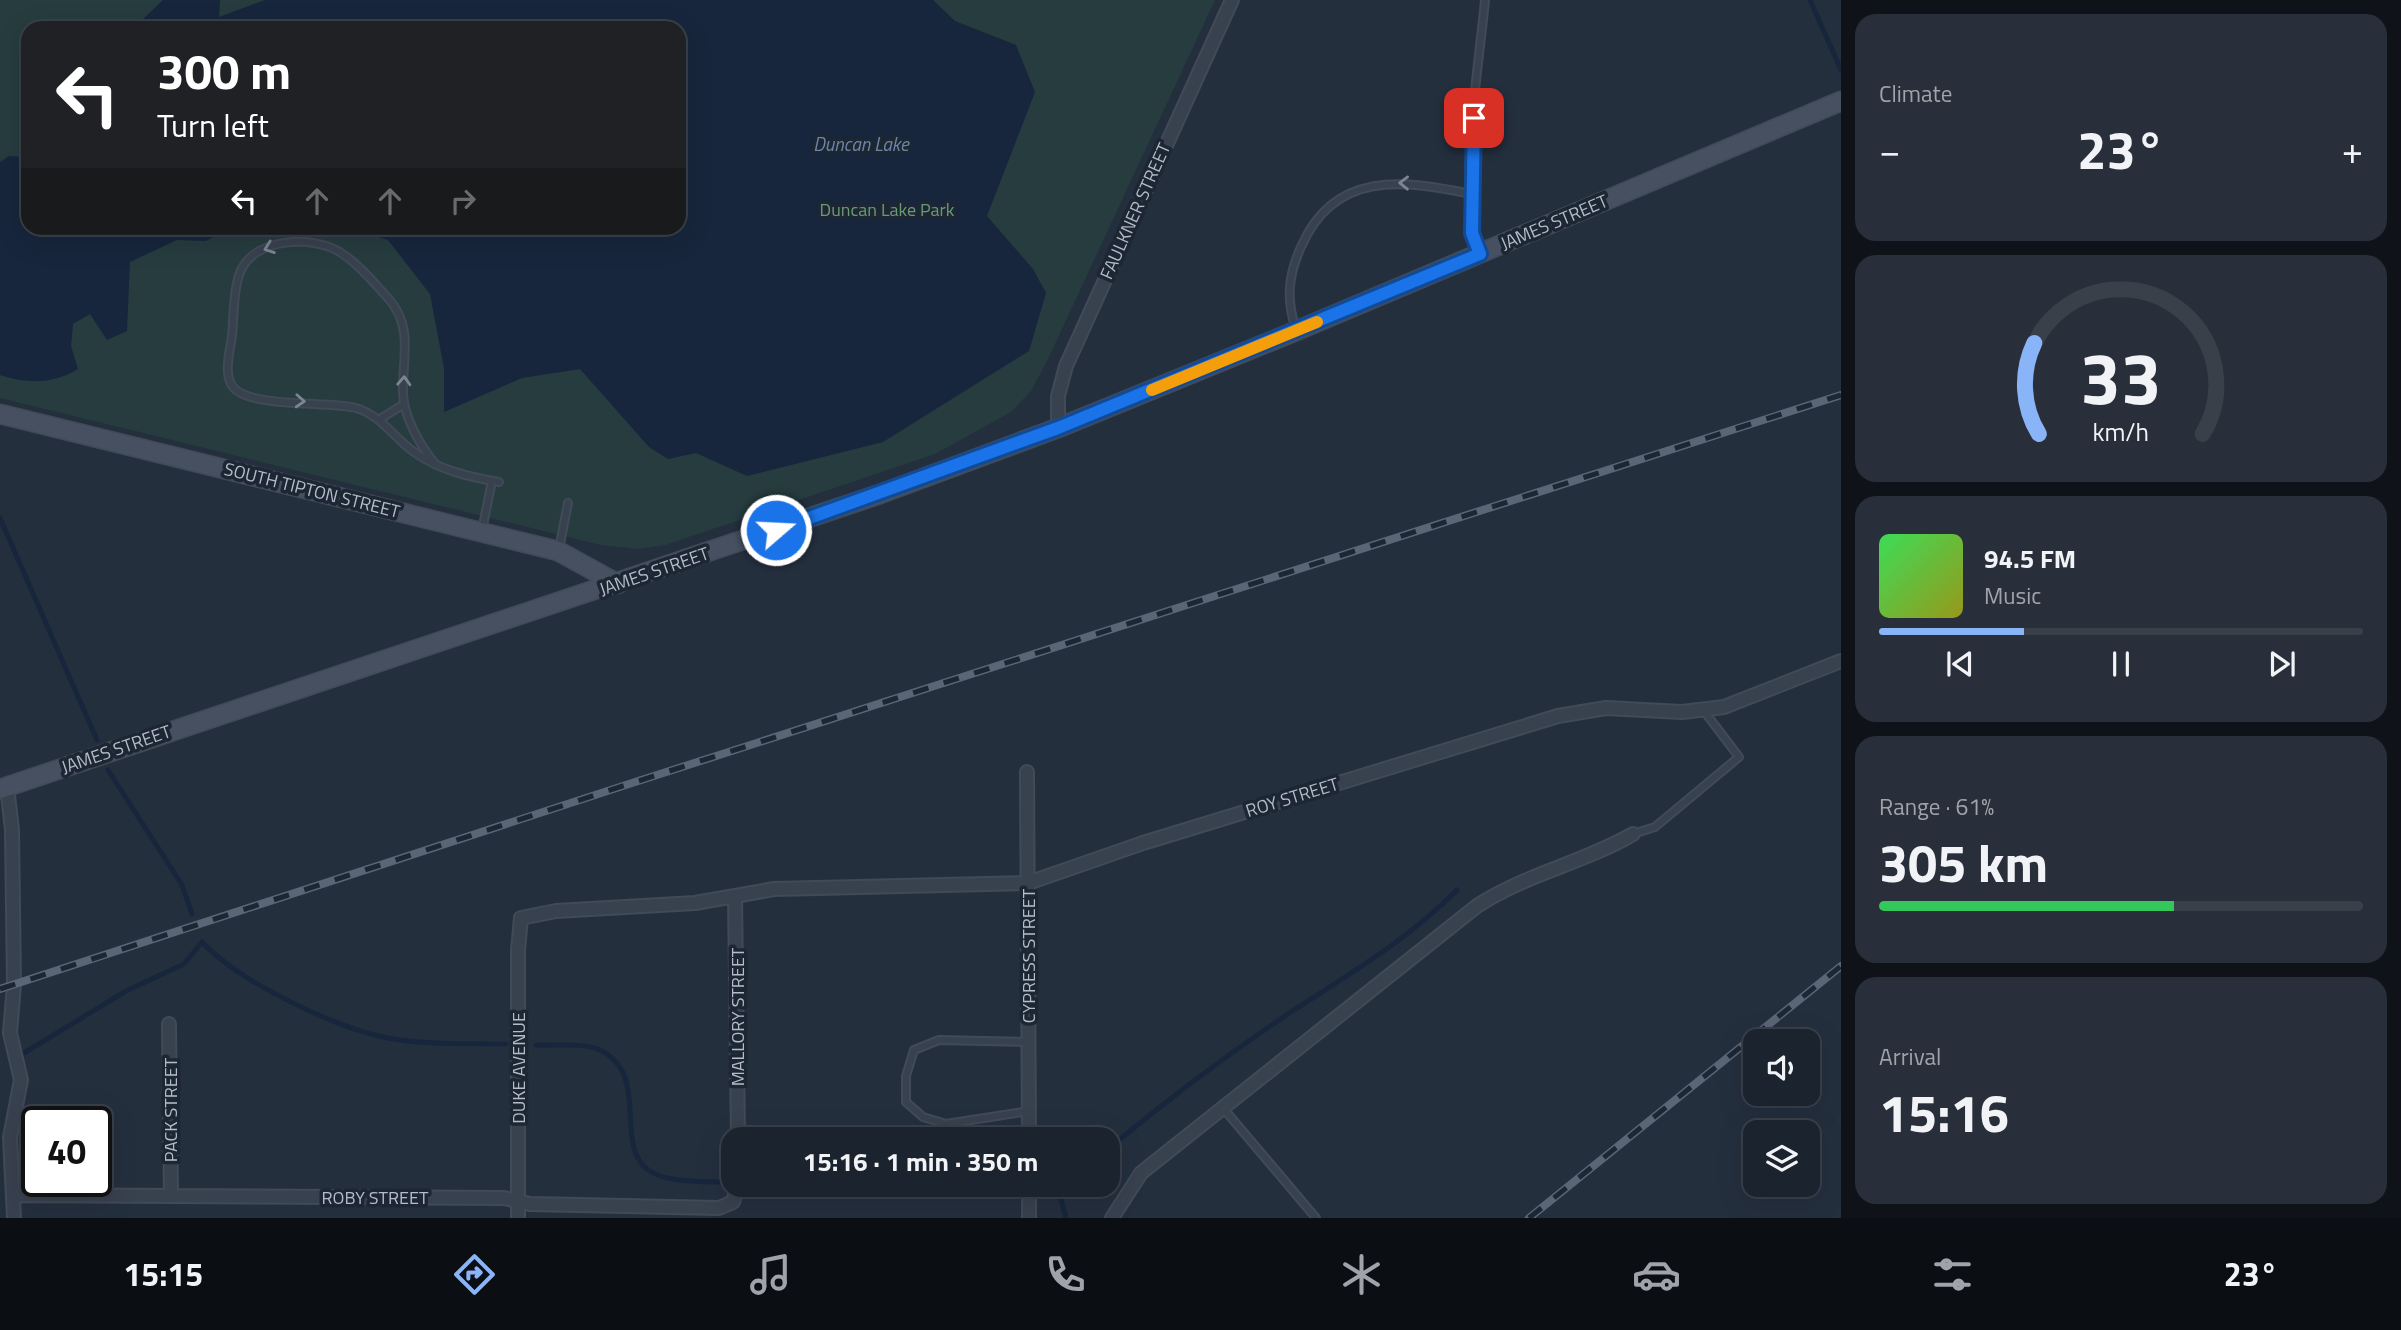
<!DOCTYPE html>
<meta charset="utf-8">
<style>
body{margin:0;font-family:"Titillium Web",sans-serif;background:#282f3a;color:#f1f3f6;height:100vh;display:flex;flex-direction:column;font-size:26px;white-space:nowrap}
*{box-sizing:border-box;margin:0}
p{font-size:23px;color:#a0a4aa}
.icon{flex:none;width:38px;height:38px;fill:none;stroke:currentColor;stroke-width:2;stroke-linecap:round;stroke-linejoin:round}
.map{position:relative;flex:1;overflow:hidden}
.sheet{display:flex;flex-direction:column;gap:14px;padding:14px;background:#0f1319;width:560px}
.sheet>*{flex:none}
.top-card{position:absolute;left:21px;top:21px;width:665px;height:214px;border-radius:21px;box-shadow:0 7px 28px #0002,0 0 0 2px #39404a;background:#202124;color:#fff;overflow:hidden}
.buttons{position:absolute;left:1743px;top:1029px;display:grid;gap:14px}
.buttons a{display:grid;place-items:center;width:77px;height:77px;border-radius:14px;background:#1b232e;box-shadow:0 7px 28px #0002,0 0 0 2px #39404a;font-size:35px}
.speed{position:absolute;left:21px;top:1106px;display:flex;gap:14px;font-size:35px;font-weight:700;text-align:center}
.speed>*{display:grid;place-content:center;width:91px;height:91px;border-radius:50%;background:#1b232e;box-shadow:0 7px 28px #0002,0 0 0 2px #39404a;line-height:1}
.speed .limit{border:4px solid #111;border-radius:10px;background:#fff;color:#111}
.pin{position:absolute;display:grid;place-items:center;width:60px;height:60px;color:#fff;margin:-30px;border-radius:14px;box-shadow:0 4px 10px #0006}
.me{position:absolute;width:77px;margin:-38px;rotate:71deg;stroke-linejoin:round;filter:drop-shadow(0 0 5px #0008)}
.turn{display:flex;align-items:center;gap:24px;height:147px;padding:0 21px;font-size:32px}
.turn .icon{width:91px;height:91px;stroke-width:2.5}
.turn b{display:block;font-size:49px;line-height:60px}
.lanes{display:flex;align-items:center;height:66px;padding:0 21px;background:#0003;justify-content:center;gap:35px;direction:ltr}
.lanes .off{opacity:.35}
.big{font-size:52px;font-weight:700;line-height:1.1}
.sheet .widget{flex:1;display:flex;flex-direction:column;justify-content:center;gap:10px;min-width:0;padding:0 24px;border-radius:21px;background:#282f3a}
.sheet .dial{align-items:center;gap:0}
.dial svg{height:182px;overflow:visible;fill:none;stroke:#39404a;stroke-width:7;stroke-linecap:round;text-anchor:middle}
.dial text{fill:#f1f3f6;stroke:none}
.song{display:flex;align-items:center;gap:21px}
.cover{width:84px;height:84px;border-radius:10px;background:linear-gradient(135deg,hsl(130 70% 55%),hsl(60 70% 35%))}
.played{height:7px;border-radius:4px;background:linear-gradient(90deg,#8ab4f8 30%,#39404a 30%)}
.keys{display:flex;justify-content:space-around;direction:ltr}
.heat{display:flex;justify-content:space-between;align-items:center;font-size:38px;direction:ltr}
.charge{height:10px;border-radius:5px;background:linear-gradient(90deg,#34c759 61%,#39404a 0)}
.trip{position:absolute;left:721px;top:1127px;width:399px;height:70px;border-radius:21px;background:#1b232e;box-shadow:0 7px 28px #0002,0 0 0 2px #39404a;font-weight:700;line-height:70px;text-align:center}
.tab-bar{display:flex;height:112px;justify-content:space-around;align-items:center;background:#0b0e12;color:#a0a4aa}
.tab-bar .icon{width:49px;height:49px}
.tab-bar .selected{color:#8ab4f8}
.tab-bar b{font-size:32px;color:#f1f3f6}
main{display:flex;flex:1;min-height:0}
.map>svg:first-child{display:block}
</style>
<main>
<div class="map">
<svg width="1841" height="1218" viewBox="0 0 1841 1218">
<rect width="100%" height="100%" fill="#242f3e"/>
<path fill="#263c3f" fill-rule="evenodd" d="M 0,0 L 1215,0 L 1048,359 L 1031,391 L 1011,412 L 935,454 L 665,545 L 639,549 L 601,545 L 0,398 ZM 28,28 L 679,28 L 679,228 L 28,228 Z"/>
<path fill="#17263c" d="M 163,0 L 220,0 L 219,17 L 265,0 L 933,0 L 955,21 L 1016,45 L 1035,92 L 987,216 L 1033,269 L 1046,293 L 1029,351 L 883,442 L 747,476 L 696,453 L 668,459 L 649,447 L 580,369 L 522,378 L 444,412 L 444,368 L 430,294 L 388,240 L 350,228 L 679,228 L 679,28 L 138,28 L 141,21 Z
M 9,156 L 28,157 L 28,228 L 230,228 L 206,241 L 177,240 L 130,262 L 127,331 L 107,340 L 90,314 L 73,324 L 71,346 L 78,369 C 54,384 26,384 0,375 L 0,162 Z"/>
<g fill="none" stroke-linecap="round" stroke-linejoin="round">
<path stroke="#17263c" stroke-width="5" d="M 1810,0 L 1841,70
M 0,518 L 97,740
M 108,770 L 182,885 L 192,914
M 536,1045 C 555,1046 583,1042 600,1050 C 651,1075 613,1143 648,1170 C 666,1183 701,1181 722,1182
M 24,1053 L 126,991 L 184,964 L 202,942 C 239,982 339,1030 393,1039 C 430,1045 469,1043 506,1044
M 1108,1149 C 1166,1101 1228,1054 1291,1012 C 1352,972 1405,942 1457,890
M 753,1185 L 994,1192 L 1014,1189
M 1057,1185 L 1066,1218"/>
<defs>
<path id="lane" d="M 1479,252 C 1457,191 1479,67 1485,0
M 1296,330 C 1286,299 1288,276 1301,247 C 1334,170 1403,180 1471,194
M 380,419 L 404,404
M 436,465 C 421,447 404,418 403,394 C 402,358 414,327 388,298 C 373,282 357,262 338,251 C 312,236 258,238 242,268 C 233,286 234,315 232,336 C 230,350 223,375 233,387 C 249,408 329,401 356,408 C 382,416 393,437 414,452 C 439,470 469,477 499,482
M 482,530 L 492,481
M 559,549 L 568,503
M 1633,834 L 1655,827 L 1739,757 L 1704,711
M 1027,1042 L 939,1040 L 914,1050 L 906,1076 L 906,1102 L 923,1117 L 946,1124 L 1029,1111
M 1223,1108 L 1316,1218"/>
<path id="street" d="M 1058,428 L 1058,396 L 1066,366 L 1232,0
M 1027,772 L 1029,1139
M 7,786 L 12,830 L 14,985 L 10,1033 L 21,1080 L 10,1137 L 14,1218
M 735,896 L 738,1139
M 169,1024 L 171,1196
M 1029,1185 L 1029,1218
M 14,1195 L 504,1198 L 530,1204 L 719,1208 L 733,1202 L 738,1185
M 518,1218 L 518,950 L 521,918 L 556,911 L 695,903 L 774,889 L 1028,883 L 1143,843 L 1558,716 L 1606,708 L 1682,712 L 1724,707 L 1841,661
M 1112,1218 L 1141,1173 L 1477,906 C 1526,874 1583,863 1633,834"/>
<path id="secondary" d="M 0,414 L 558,551 L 618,584
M 0,789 L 880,494 L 1058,428 L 1296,331 L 1841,101"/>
</defs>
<use href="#lane" stroke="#414a57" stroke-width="10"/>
<use href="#street" stroke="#414a57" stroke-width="16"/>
<use href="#secondary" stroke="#414a57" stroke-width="21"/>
<use href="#lane" stroke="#38414e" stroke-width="6"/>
<use href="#street" stroke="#38414e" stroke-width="12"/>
<use href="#secondary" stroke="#465061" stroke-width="18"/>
<defs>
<path id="rail" d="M 0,989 L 632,783 L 1841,395
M 1529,1218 L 1841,966"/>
</defs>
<use href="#rail" stroke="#5a6575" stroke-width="8"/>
<use href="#rail" stroke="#1d2633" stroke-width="5" stroke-dasharray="16" stroke-linecap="butt"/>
</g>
<defs><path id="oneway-chevron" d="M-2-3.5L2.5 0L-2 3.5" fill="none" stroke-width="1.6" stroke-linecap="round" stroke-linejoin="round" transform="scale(1.75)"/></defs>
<g stroke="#7c8592">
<use href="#oneway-chevron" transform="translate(1404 183) rotate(-179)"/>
<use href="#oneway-chevron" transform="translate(269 248) rotate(160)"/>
<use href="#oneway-chevron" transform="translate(404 381) rotate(-87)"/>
<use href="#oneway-chevron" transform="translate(300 401) rotate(3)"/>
</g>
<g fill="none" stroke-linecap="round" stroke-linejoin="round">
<defs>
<path id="route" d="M 776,530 L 1058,428 L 1480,254 L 1472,233 L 1474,118"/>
</defs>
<use href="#route" stroke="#114b97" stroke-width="18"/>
<use href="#route" stroke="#1a73e8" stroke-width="12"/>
<path stroke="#f59e0b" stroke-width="12" d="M 1152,390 L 1317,322"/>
</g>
<g text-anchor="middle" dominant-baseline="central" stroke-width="7" stroke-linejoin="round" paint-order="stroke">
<g font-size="18" fill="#6b9a76" stroke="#1d2633">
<text x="887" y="209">Duncan Lake Park</text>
</g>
<g font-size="18" fill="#b4bcc9" stroke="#1d2633">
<text transform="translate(1135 211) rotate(-66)">FAULKNER STREET</text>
<text transform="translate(1554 222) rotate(-23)">JAMES STREET</text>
<text transform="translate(312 490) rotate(14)">SOUTH TIPTON STREET</text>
<text transform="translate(654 571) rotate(-19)">JAMES STREET</text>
<text transform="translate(116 749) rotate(-19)">JAMES STREET</text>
<text transform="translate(1292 797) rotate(-17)">ROY STREET</text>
<text transform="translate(1028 956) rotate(-90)">CYPRESS STREET</text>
<text transform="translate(737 1017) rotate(-90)">MALLORY STREET</text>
<text transform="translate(518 1068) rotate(-90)">DUKE AVENUE</text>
<text transform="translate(170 1110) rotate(-90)">PACK STREET</text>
<text x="375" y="1197">ROBY STREET</text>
</g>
<g font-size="19" font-style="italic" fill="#6d86a8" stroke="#1d2633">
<text x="861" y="143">Duncan Lake</text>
</g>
</g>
</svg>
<div class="buttons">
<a><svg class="icon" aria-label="sound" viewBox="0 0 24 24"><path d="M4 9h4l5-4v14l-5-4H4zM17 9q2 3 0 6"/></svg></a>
<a><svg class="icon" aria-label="layers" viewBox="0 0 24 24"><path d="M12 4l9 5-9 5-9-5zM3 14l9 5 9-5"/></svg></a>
</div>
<div class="speed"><div class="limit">40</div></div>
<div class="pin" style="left:1474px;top:118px;background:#d93025"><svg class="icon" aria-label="arrive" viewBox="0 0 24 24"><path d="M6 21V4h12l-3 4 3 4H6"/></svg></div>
<svg class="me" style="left:776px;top:530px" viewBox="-20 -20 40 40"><circle r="17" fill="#1a73e8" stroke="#fff" stroke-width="3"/><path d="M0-11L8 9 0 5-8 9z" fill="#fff"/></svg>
<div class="trip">15:16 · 1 min · 350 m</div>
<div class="top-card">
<div class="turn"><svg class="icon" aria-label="left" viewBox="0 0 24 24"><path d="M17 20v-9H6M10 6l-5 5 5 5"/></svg><div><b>300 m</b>Turn left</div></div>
<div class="lanes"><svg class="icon" aria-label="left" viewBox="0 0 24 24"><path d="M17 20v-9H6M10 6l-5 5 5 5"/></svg><svg class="icon off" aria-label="ahead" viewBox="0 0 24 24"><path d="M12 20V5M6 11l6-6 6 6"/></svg><svg class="icon off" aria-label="ahead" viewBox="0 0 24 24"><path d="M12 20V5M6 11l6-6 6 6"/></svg><svg class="icon off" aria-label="right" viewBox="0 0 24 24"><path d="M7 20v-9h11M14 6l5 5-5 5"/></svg></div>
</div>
</div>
<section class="sheet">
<div class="widget"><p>Climate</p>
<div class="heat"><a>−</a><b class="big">23°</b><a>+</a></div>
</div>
<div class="widget dial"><svg viewBox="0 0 100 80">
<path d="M14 69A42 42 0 1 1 86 69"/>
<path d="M14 69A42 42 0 0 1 12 29" stroke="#8ab4f8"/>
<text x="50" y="56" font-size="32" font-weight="700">33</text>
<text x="50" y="72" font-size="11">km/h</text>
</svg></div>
<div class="widget">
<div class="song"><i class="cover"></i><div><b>94.5 FM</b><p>Music</p></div></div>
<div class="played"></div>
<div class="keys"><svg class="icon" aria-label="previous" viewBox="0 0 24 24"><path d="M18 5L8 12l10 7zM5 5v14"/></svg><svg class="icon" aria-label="pause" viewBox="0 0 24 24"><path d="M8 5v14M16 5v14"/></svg><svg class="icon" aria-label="next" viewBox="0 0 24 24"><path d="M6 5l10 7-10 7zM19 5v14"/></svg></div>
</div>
<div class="widget"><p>Range · 61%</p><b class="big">305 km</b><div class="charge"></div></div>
<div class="widget"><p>Arrival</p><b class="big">15:16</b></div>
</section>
</main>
<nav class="tab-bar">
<b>15:15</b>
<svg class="icon selected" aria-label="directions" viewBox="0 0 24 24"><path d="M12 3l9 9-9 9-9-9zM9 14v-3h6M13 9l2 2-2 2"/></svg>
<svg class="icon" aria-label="music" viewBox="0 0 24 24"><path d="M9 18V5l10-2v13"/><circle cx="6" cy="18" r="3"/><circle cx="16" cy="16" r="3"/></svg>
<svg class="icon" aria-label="phone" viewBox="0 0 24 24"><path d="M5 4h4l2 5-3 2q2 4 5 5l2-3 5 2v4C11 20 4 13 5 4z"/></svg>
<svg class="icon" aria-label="climate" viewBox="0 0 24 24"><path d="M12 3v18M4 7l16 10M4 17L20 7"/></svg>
<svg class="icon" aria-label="car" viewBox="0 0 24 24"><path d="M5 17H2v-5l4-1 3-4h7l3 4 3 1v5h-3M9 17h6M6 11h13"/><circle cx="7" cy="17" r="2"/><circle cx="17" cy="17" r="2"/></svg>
<svg class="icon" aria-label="filters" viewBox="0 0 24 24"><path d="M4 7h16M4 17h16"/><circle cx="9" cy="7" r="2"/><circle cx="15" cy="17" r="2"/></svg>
<b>23°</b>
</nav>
